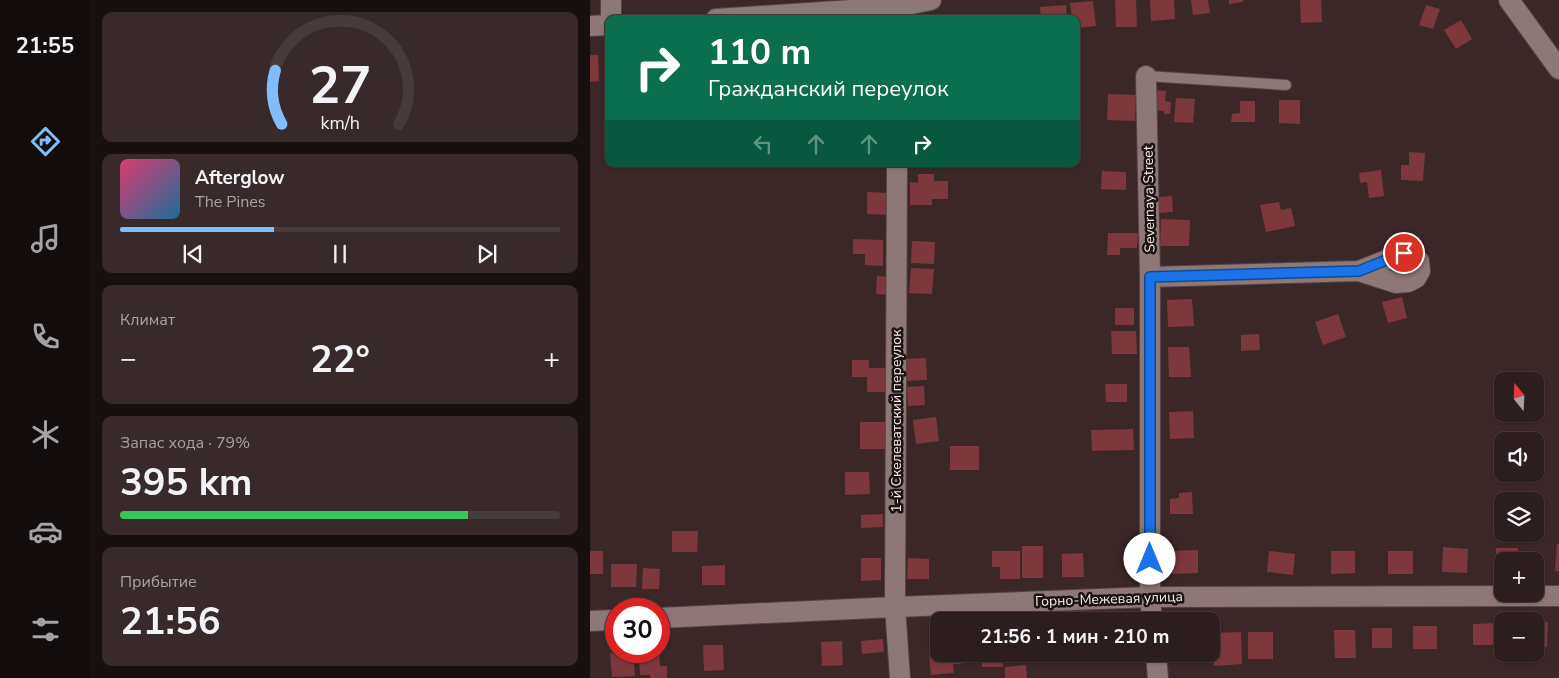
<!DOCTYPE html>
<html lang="ru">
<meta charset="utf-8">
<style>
body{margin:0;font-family:"Nunito Sans",sans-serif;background:#382a2b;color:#f1f3f6;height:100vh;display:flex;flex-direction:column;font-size:19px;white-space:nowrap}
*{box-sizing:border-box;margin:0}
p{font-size:16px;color:#a6a2a4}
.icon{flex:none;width:28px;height:28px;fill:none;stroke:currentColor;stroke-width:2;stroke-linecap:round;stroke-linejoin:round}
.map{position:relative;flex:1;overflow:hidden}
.sheet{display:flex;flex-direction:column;gap:12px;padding:12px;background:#181010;width:500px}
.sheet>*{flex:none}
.hud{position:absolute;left:15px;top:15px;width:475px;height:152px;border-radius:10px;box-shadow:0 1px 4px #0004,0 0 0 1px #483b3c;background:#0b6e4f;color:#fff;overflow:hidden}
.needle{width:32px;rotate:342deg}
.controls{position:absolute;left:904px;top:372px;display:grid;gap:10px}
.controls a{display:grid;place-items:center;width:50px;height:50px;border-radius:10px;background:#2c1d1e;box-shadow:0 1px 4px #0004,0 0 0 1px #483b3c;font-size:25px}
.speed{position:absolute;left:15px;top:598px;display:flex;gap:10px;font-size:25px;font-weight:700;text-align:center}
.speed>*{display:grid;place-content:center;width:65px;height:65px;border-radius:50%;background:#2c1d1e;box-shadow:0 1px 4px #0004,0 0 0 1px #483b3c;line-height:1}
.speed .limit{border:8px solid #d22;background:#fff;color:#111}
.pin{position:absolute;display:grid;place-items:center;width:42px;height:42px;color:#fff;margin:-21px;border:2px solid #fff;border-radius:50%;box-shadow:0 1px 5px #0007}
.me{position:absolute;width:55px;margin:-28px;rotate:0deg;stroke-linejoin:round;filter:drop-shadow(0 0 4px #0008)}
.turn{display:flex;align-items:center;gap:18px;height:105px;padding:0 20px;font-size:22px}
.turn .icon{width:65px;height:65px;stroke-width:2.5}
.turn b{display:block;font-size:35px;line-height:42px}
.lanes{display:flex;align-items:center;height:48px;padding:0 20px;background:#0003;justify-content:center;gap:25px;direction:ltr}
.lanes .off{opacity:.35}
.big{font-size:38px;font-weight:700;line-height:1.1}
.sheet .card{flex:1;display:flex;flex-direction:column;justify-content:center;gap:8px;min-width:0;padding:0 18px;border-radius:10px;background:#382a2b}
.sheet .dial{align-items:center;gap:0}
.dial svg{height:130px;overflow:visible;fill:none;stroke:#483b3c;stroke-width:7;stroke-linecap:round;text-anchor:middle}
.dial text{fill:#f1f3f6;stroke:none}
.song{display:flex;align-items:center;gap:15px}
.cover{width:60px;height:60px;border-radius:8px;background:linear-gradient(135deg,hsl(340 70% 55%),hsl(200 70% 35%))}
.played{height:5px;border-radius:2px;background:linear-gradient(90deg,#80bdfa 35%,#483b3c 35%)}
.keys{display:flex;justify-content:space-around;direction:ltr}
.heat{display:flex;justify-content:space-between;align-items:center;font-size:28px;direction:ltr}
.charge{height:8px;border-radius:4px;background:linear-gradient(90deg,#34c759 79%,#483b3c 0)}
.trip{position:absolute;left:340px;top:612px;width:290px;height:50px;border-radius:10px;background:#2c1d1e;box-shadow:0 1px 4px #0004,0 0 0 1px #483b3c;font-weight:700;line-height:50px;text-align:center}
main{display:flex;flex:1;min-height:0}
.tab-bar{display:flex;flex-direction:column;width:90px;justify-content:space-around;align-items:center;background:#120c0c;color:#a6a2a4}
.tab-bar .icon{width:35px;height:35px}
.tab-bar .current{color:#80bdfa}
.tab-bar b{font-size:22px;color:#f1f3f6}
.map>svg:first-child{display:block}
</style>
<main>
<nav class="tab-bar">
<b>21:55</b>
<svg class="icon current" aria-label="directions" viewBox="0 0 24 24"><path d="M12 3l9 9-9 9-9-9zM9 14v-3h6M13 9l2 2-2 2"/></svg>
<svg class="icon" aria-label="music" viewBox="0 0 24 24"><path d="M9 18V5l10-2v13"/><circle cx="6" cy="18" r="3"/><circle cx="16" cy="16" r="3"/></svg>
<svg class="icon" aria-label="phone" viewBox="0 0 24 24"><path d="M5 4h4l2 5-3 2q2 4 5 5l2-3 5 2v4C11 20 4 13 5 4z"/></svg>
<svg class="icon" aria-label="climate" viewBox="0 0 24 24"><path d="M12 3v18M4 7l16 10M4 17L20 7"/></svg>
<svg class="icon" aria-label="car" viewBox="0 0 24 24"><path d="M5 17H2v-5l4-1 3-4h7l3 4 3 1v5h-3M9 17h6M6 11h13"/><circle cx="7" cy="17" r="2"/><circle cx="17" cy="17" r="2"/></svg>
<svg class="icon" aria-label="filters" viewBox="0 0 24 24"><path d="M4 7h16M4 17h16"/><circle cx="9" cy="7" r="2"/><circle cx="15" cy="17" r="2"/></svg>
</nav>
<section class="sheet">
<div class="card dial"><svg viewBox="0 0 100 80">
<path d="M14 69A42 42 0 1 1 86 69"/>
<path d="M14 69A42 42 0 0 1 10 36" stroke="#80bdfa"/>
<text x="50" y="56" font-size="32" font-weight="700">27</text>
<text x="50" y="72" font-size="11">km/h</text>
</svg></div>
<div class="card">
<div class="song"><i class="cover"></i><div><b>Afterglow</b><p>The Pines</p></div></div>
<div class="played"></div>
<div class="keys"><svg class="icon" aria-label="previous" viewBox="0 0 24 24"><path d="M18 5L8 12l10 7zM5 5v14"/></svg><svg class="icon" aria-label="pause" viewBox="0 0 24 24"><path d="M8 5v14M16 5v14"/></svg><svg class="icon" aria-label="next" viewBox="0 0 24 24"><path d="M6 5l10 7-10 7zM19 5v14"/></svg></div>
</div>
<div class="card"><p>Климат</p>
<div class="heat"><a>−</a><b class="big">22°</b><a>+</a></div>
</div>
<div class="card"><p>Запас хода · 79%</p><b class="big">395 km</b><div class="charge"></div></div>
<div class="card"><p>Прибытие</p><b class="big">21:56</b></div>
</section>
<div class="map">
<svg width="969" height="678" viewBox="0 0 969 678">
<rect width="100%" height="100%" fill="#3b2728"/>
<path fill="#7d383d" d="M 525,0 L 546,0 L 547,27 L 526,27 Z
M 560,0 L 584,0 L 585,19 L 561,21 Z
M 601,0 L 618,0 L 620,13 L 603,15 Z
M 639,0 L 653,0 L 653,2 L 639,4 Z
M 710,0 L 731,0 L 732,22 L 711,23 Z
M 503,1 L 506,26 L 486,28 L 486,19 L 482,19 L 480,3 Z
M 476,5 L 477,19 L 451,19 L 450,7 Z
M 836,5 L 850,9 L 843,29 L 829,25 Z
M 397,14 L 397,19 L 378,19 L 378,15 Z
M 871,20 L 882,39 L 866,49 L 854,30 Z
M 0,55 L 8,55 L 9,81 L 0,82 Z
M 561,90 L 576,91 L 575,101 L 581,102 L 580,114 L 574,114 L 574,111 L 560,110 Z
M 518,94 L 546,95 L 545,121 L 517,120 Z
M 586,98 L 605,99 L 603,123 L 584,122 Z
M 689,100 L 710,100 L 710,124 L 689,123 Z
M 650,101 L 665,101 L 665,122 L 641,122 L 642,114 L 650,113 Z
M 819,152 L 835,153 L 833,181 L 811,180 L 811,165 L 819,165 Z
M 277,164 L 298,164 L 298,168 L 277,167 Z
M 791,170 L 794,196 L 779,198 L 777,182 L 770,183 L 769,173 Z
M 512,171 L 536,172 L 536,190 L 511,189 Z
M 328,174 L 344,174 L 344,181 L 358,181 L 358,199 L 342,199 L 342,205 L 320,205 L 320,182 L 328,183 Z
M 277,192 L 298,193 L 298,215 L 277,214 Z
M 582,196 L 583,212 L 568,213 L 567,197 Z
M 689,202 L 691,210 L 701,208 L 705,226 L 676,232 L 670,205 Z
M 571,219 L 600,220 L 599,246 L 570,246 Z
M 518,233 L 548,233 L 547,248 L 530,248 L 530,255 L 517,255 Z
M 263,239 L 293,240 L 293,266 L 275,265 L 275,254 L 263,254 Z
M 322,241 L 345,242 L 344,264 L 321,263 Z
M 321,268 L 344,269 L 342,294 L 319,293 Z
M 287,276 L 300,277 L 300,295 L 286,294 Z
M 812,297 L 817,318 L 798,323 L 792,302 Z
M 602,299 L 604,326 L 578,327 L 577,300 Z
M 525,308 L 544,308 L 544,325 L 525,325 Z
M 748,314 L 756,337 L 733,345 L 725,322 Z
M 521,331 L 546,331 L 547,354 L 522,354 Z
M 669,334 L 670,350 L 651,351 L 651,335 Z
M 578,347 L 599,347 L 601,377 L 579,377 Z
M 336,358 L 337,380 L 314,381 L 314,359 Z
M 262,360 L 279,360 L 279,368 L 299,368 L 299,392 L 277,392 L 277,377 L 262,377 Z
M 515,384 L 537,384 L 537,402 L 516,402 Z
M 334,386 L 335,405 L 318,406 L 317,387 Z
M 603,411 L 604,438 L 580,439 L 579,412 Z
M 346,417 L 349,441 L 326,444 L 323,420 Z
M 270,422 L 295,422 L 296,449 L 270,449 Z
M 543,429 L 544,450 L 502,451 L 501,430 Z
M 360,446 L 389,446 L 389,470 L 360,470 Z
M 255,472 L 279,472 L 280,494 L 255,495 Z
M 602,492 L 603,514 L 580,514 L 580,499 L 589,498 L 589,493 Z
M 293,514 L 293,527 L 271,528 L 271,515 Z
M 82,531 L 108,531 L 107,552 L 82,552 Z
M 967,544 L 969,544 L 969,571 L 965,571 Z
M 432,546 L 453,546 L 453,578 L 432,578 Z
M 853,547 L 878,549 L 877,573 L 852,572 Z
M 906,548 L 928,548 L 928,561 L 912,561 L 912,570 L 906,570 Z
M 608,550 L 608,573 L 582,574 L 582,551 Z
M 0,551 L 13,551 L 13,574 L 0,574 Z
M 402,551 L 430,551 L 430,579 L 410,579 L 410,567 L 402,567 Z
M 679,551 L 705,554 L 703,575 L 677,572 Z
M 741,551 L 765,551 L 765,573 L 741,574 Z
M 798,551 L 823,551 L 823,574 L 798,574 Z
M 493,553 L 494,577 L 472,577 L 472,554 Z
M 271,558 L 291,558 L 291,580 L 271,581 Z
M 318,558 L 339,559 L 339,579 L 317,579 Z
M 21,564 L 47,564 L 46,587 L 21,587 Z
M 135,565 L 135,585 L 112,585 L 112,566 Z
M 53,568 L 70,569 L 69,589 L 52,589 Z
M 945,622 L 958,622 L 957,647 L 945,647 Z
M 907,623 L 907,645 L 883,645 L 883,624 Z
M 823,626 L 847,626 L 847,649 L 823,649 Z
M 782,628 L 802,628 L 802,648 L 782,648 Z
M 744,630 L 765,630 L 766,658 L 745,658 Z
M 651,632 L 652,664 L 624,666 L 623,633 Z
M 658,632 L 683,632 L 683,659 L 658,659 Z
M 293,639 L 294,652 L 272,654 L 271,641 Z
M 252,641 L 253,665 L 232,666 L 231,642 Z
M 113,645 L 133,645 L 134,670 L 114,671 Z
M 43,652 L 45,676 L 22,677 L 20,653 Z
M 69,652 L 70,666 L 77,666 L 77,678 L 60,678 L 60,675 L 50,675 L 49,653 Z
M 339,654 L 370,654 L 371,664 L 363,664 L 364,673 L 341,675 Z
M 391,654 L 412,654 L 413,667 L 392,667 Z
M 416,654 L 427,654 L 427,658 L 416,658 Z
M 452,654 L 472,654 L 472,658 L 452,659 Z
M 475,654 L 501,654 L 501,657 L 475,657 Z
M 523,654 L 544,654 L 544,658 L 523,658 Z
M 436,665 L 437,678 L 415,678 L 415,667 Z"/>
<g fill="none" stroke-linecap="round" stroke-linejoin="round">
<defs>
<path id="lane" d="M 556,76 L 696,85"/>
<path id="street" d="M 21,0 L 21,19
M 919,0 L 969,69
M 126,19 L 307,7 L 341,0
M 0,26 L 19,25
M 556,76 L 560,277 L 560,597 L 562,621
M 307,164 L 305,607 L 310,678
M 560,277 L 769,271 L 806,283 L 818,282 L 826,278 L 830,271 L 829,261 L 824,256 L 814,253 L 769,271
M 69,618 L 305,607 L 560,597 L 969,596
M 0,621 L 26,620
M 566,654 L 568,678"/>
</defs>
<use href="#lane" stroke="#544445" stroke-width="12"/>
<use href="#street" stroke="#544445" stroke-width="22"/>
<use href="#lane" stroke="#8e7777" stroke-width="10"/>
<use href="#street" stroke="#8e7777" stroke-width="20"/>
</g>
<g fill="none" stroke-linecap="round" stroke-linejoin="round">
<defs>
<path id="route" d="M 560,559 L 560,277 L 769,271 L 814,253"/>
</defs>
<use href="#route" stroke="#114b97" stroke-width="12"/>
<use href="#route" stroke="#1a73e8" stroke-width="9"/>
</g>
<g text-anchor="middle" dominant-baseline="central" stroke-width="5" stroke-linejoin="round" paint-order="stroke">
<g font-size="14" fill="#f7e9e9" stroke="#1c1313">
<text transform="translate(559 199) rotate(-91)">Severnaya Street</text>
<text transform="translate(306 421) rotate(-90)">1-й Скелеватский переулок</text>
<text transform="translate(519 599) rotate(-2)">Горно-Межевая улица</text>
</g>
</g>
</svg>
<div class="controls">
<a><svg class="needle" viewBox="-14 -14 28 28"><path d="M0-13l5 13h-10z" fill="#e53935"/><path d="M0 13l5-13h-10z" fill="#a6a2a4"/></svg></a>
<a><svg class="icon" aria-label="sound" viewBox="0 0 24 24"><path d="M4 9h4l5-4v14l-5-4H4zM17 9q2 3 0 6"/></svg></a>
<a><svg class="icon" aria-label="layers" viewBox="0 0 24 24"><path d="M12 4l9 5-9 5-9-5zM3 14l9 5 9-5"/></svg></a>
<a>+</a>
<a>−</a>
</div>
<div class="speed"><div class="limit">30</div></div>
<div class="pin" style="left:814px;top:253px;background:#d93025"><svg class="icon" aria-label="arrive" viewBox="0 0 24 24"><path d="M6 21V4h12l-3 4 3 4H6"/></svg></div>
<svg class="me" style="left:560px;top:559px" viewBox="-20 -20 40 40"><circle r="19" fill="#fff"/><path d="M0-13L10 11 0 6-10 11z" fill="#1a73e8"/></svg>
<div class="trip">21:56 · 1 мин · 210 m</div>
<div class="hud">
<div class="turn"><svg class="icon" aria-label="right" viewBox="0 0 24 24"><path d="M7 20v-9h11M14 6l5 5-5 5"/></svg><div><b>110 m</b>Гражданский переулок</div></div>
<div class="lanes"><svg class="icon off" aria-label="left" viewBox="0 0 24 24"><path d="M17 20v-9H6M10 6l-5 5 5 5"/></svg><svg class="icon off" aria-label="ahead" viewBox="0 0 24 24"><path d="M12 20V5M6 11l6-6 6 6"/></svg><svg class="icon off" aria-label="ahead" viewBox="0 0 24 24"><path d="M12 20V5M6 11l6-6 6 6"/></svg><svg class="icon" aria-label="right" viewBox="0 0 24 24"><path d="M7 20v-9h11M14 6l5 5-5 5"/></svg></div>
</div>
</div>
</main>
